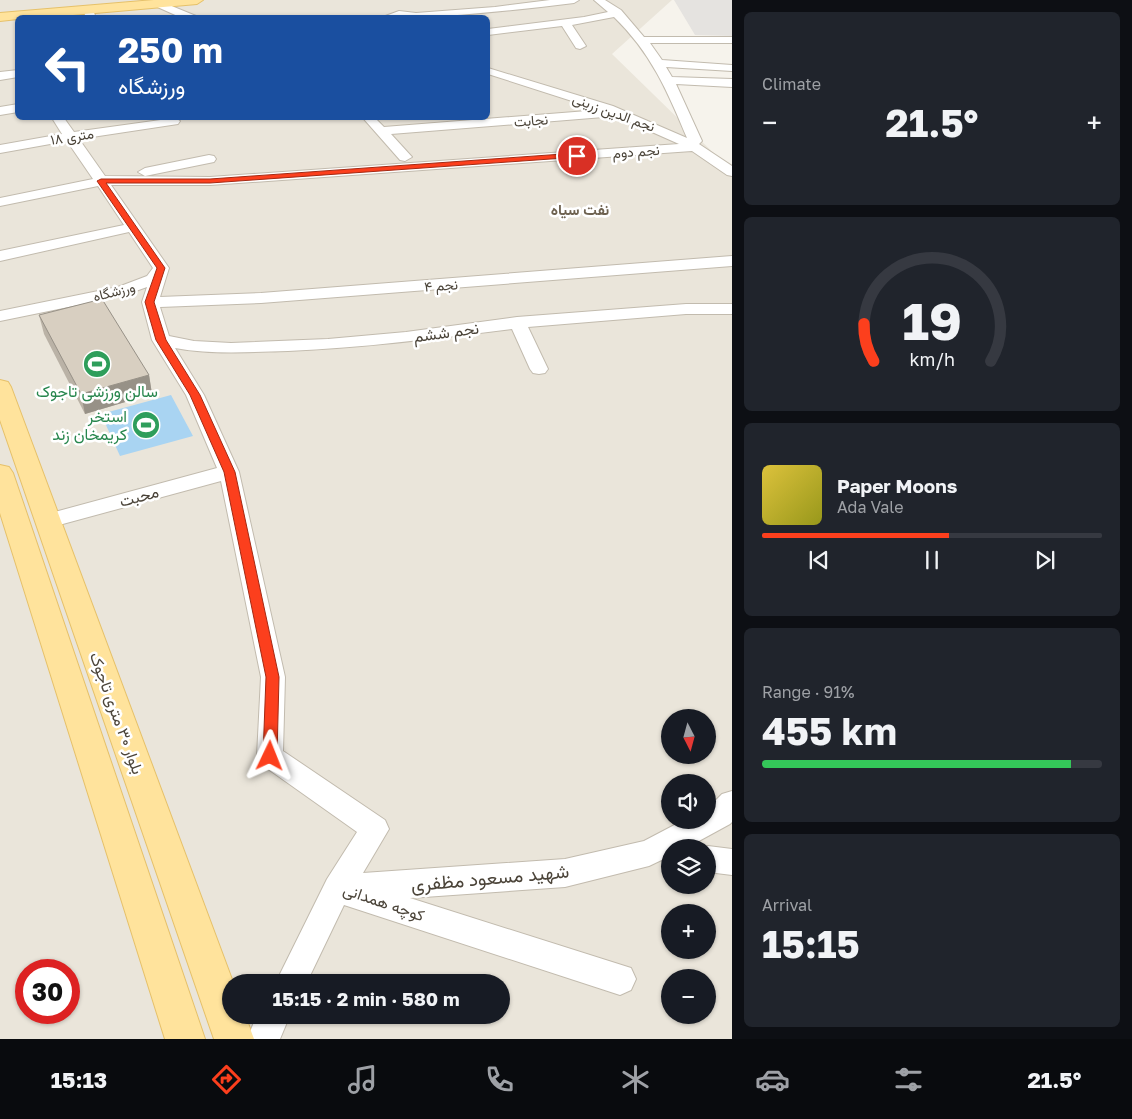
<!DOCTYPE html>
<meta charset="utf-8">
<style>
body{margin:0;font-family:"Golos Text",Vazirmatn,sans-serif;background:#20242c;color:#f1f3f6;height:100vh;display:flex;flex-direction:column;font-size:19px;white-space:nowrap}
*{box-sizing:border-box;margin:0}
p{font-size:16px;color:#9ea1a6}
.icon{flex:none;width:28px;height:28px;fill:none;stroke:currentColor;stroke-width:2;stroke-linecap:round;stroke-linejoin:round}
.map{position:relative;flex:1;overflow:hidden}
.panel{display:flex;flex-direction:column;gap:12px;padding:12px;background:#0d0f14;width:400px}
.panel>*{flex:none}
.hud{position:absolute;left:15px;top:15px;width:475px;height:105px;border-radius:8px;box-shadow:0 1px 4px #0004;background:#1a4fa0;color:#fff;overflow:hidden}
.needle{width:32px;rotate:174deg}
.tools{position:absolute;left:661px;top:709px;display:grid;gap:10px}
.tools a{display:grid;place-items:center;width:55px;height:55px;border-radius:50%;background:#171b24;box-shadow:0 1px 4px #0004;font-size:25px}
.speed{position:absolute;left:15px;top:959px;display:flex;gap:10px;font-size:25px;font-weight:700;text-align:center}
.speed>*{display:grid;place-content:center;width:65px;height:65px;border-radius:50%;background:#171b24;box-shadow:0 1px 4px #0004;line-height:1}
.speed .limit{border:8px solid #d22;background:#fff;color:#111}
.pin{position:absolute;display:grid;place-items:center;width:42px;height:42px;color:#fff;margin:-21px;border:2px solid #fff;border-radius:50%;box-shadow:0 1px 5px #0007}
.me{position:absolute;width:55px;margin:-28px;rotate:2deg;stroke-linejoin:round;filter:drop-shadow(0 0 4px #0008)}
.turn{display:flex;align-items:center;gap:18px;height:105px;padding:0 20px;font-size:22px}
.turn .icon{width:65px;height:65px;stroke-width:2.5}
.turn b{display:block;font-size:35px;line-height:42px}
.big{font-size:38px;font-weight:700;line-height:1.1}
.panel .card{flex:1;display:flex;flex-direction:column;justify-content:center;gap:8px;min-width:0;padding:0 18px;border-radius:8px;background:#20242c}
.panel .dial{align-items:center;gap:0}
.dial svg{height:130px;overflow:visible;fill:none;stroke:#363941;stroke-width:7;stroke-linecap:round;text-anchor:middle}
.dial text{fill:#f1f3f6;stroke:none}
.song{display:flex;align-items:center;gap:15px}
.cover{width:60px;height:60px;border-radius:8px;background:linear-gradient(135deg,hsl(50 70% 55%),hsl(60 70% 35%))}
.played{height:5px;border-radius:2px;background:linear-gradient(90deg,#fc3f1d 55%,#363941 55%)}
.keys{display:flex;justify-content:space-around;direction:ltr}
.heat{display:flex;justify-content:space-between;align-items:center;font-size:28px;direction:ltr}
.charge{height:8px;border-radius:4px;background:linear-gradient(90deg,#34c759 91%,#363941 0)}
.trip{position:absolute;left:222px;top:974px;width:288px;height:50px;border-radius:25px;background:#171b24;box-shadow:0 1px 4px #0004;font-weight:700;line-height:50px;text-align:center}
.tabs{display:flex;height:80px;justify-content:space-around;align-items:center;background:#090b0e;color:#9ea1a6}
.tabs .icon{width:35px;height:35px}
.tabs .on{color:#fc3f1d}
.tabs b{font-size:22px;color:#f1f3f6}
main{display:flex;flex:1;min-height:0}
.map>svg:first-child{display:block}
</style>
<main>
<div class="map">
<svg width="732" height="1039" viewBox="0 0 732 1039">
<rect width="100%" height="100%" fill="#f6f3ec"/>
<path fill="#eae5da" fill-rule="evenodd" d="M 0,0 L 672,0 L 612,54 L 732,171 L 732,1039 L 0,1039 ZM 18,18 L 488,18 L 488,118 L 18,118 ZM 670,718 L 708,718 L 708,755 L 670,755 ZM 670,782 L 708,782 L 708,820 L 670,820 ZM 670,848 L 708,848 L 708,885 L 670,885 ZM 670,912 L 708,912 L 708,950 L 670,950 ZM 26,970 L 69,970 L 69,1012 L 26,1012 ZM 670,978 L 708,978 L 708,1015 L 670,1015 ZM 231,982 L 501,982 L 501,1015 L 231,1015 Z"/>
<path fill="#e5e3e0" d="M 674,0 L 732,0 L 732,36 L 695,35 Z"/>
<path fill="#a9d4f2" d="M 171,395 L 193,436 L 120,456 L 101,414 Z"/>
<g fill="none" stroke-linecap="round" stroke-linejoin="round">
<defs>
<path id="minor" d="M 157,0 L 196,16 L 197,18 L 182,18 L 153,5 L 153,1 Z
M 550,0 L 579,0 L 574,3 C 509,11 445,18 380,18 L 399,11 L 416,13 L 495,7 Z
M 594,0 L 605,0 L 621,10 L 644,37 L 732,37 L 732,43 L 650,43 L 662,60 L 732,65 L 732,71 L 666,67 L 672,77 L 732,79 L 732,87 L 676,84 L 702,141 L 699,144 L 732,166 L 732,176 L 727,175 L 692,151 L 210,185 L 111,185 L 169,268 L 160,297 L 261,293 L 732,256 L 732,266 L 261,303 L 160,307 L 169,336 L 194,341 L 231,343 L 328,339 L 406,332 L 517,317 L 686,304 L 732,304 L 732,314 L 686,314 L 528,327 L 548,369 L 545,373 L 539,374 L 533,373 L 530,369 L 512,329 C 437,338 363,348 288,351 C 250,352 212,355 175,348 L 204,395 L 239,472 L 285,677 L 283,751 L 385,820 L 389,829 L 363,873 L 565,859 L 644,841 L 684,820 L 708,820 L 708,808 L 722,794 L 732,791 L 732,822 L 730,824 L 686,848 L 670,848 L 670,856 L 649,866 L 565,887 L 410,898 L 631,968 L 636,979 L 631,990 L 620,995 L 344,905 L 307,982 L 276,982 L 327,879 L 357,832 L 261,764 L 257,756 L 261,677 L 221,481 L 48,528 L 40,526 L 37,521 L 40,516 L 217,468 L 186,395 L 152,340 L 142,302 L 147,287 L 122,296 L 0,321 L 0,311 L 118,287 L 147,276 L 153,268 L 129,232 L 0,261 L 0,251 L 124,225 L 98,186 L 0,206 L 0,198 L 93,179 L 67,141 L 0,153 L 0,145 L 62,134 L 52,118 L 64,118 L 74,132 L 175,118 L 180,121 L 178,124 L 79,139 L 105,176 L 210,177 L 679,144 L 616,116 L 391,134 L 412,157 L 405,161 L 400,160 L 363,118 L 375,118 L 384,127 L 600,110 L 488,74 L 488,68 L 613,106 L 687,138 C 667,90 651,53 614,17 L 572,25 L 586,46 L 580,49 L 576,48 L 562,26 L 488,35 L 488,29 L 584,17 L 608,12 Z
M 88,6 L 92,7 L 96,18 L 86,18 L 83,9 Z
M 18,70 L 18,77 L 0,80 L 0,72 Z
M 18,104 L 18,112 L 0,115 L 0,107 Z
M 209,155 L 214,156 L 216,159 L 214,162 L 145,176 L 138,172 L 145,168 Z
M 708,846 L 732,849 L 732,875 L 708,872 L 708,848 L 703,848 Z
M 257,1015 L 290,1015 L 280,1039 L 247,1039 Z"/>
<path id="major" d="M 154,0 L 203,0 L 197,4 L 39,18 L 18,18 L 18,19 L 0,21 L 0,13 Z
M 0,380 L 8,382 L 11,387 L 233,982 L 231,982 L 231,1015 L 245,1015 L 254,1039 L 214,1039 L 0,420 Z
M 0,465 L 9,467 L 13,473 L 205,1039 L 165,1039 L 0,513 Z"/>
</defs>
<use href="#minor" stroke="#c2bbae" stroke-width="2"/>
<use href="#major" stroke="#e6c16a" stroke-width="2"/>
<use href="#minor" fill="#fff" fill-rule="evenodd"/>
<use href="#major" fill="#ffe39c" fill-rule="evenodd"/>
</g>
<path fill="#bab2a6" d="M 39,315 L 149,375 L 152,394 L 85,414 L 44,334 Z"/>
<path fill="#979187" d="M 149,375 L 152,394 L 85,414 L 81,394 Z"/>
<path fill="#d8cfc1" stroke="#979187" d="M 102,299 L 149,375 L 81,394 L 39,315 Z"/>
<path fill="#fc3f1d" stroke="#a42913" d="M 577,153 L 579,154 L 579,157 L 210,183 L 106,183 L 165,268 L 154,302 L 166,340 L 200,395 L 235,472 L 279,677 L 277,756 L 275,761 L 270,762 L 265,761 L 263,756 L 266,677 L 224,472 L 190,395 L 156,340 L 145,302 L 157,268 L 97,181 L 101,179 L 210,179 Z"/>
<defs>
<symbol id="stadium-disc" viewBox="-11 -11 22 22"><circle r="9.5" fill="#2e9e5b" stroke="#fff"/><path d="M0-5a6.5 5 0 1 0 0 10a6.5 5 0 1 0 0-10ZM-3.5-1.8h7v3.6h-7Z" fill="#fff"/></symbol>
</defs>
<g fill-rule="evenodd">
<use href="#stadium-disc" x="81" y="348" width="32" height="32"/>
<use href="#stadium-disc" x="130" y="409" width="32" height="32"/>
</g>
<g text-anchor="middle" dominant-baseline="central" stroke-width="5" stroke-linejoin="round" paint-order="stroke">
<g font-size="14" fill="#4b4439" stroke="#fff">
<text transform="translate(614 112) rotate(20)">نجم الدین زرینی</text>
<text transform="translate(531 120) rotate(-4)">نجابت</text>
<text transform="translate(72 136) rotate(-9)">۱۸ متری</text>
<text transform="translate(636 151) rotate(-4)">نجم دوم</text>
<text transform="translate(441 285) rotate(-4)">نجم ۴</text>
<text transform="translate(114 291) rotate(-14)">ورزشگاه</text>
</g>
<g font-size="15" font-weight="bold" fill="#6e6250" stroke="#fff">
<text x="580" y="209">نفت سیاه</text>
</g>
<g font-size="16" fill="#4b4439" stroke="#fff">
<text transform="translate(446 332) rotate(-8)">نجم ششم</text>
<text transform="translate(139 496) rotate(-15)">محبت</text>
<text transform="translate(117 713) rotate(70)">بلوار ۳۰ متری تاجوک</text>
<text transform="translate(384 902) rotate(19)">کوچه همدانی</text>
</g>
<g font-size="16" fill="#27864d" stroke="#fff">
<text x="97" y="391">سالن ورزشی تاجوک</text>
<text x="127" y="416" text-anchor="end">استخر<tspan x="127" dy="18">کریمخان زند</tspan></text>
</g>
<g font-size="19" fill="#4b4439" stroke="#fff">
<text transform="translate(490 877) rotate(-5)">شهید مسعود مظفری</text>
</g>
</g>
</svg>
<div class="tools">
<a><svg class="needle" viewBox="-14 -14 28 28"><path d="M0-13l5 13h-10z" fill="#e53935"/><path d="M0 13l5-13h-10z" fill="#9ea1a6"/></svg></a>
<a><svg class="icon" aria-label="sound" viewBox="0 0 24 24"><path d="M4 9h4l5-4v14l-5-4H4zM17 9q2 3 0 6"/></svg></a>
<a><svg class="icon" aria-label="layers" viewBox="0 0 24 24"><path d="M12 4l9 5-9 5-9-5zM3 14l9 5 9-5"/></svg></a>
<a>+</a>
<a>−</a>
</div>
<div class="speed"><div class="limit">30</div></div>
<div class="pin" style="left:577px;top:156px;background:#d93025"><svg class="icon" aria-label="arrive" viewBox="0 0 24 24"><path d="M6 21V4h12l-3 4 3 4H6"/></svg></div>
<svg class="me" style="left:270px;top:756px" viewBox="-20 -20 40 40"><path d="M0-17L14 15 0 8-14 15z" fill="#fc3f1d" stroke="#fff" stroke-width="4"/></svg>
<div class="trip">15:15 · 2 min · 580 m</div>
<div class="hud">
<div class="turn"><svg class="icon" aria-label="left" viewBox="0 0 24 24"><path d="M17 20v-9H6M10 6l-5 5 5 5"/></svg><div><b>250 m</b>ورزشگاه</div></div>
</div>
</div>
<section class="panel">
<div class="card"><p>Climate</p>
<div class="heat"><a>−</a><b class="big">21.5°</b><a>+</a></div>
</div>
<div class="card dial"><svg viewBox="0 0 100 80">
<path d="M14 69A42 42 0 1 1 86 69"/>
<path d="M14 69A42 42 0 0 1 8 46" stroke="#fc3f1d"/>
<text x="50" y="56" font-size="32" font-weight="700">19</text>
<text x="50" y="72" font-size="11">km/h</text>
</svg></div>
<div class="card">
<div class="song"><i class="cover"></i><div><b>Paper Moons</b><p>Ada Vale</p></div></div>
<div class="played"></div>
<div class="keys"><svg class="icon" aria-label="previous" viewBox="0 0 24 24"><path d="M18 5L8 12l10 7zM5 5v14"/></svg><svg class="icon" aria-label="pause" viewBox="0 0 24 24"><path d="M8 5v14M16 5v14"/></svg><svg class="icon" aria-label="next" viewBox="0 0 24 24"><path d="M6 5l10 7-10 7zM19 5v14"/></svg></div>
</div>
<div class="card"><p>Range · 91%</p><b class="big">455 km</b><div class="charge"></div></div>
<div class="card"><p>Arrival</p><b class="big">15:15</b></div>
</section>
</main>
<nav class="tabs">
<b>15:13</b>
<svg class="icon on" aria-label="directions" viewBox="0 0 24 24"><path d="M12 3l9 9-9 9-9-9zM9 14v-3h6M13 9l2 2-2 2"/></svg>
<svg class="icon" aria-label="music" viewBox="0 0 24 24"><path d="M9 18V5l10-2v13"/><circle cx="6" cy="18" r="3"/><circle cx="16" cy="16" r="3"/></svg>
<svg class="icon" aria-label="phone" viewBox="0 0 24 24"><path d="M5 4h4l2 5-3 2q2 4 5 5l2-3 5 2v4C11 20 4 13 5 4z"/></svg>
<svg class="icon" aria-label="climate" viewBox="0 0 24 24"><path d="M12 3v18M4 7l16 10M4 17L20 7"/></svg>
<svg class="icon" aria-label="car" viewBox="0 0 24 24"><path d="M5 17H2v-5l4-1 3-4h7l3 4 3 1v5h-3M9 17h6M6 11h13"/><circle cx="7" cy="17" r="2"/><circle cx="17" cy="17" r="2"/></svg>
<svg class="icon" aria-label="filters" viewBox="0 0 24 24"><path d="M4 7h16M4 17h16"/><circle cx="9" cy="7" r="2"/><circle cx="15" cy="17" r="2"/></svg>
<b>21.5°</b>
</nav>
